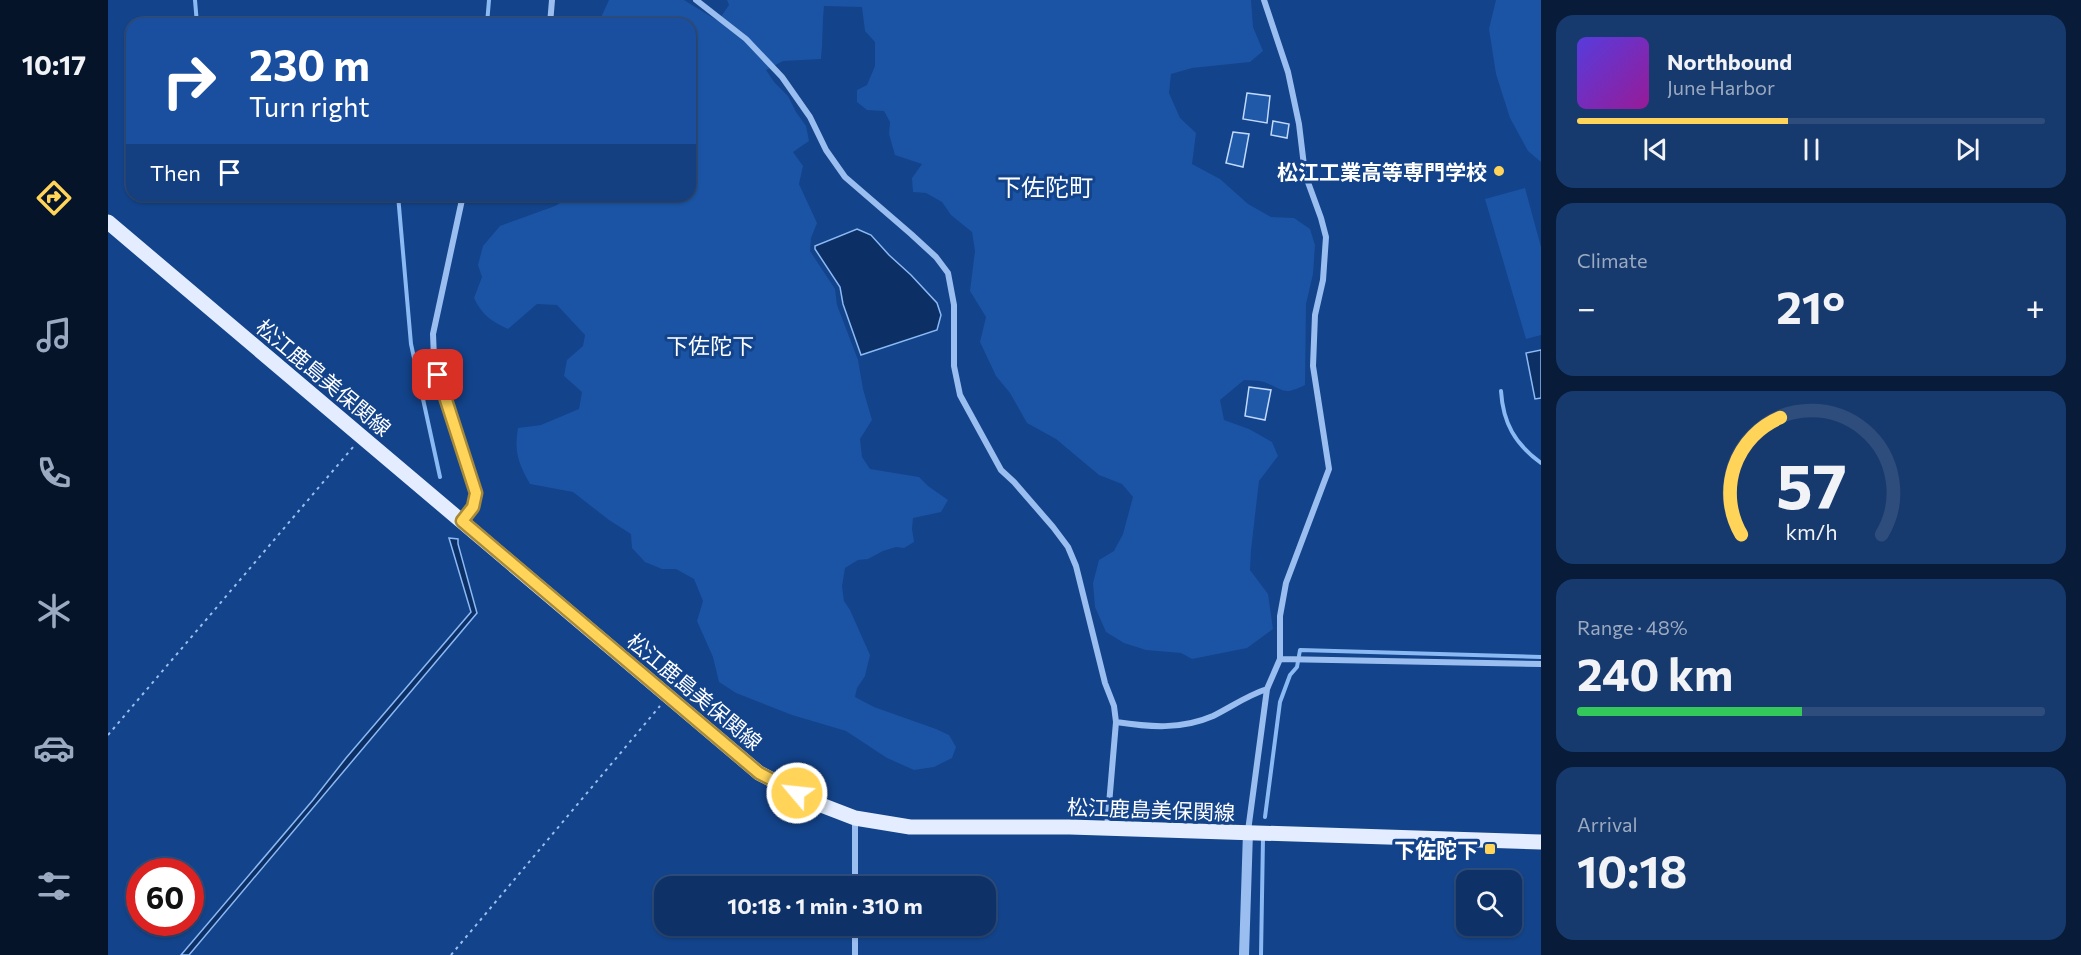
<!DOCTYPE html>
<meta charset="utf-8">
<style>
body{margin:0;font-family:Commissioner,"Noto Sans JP",sans-serif;background:#173a6e;color:#f1f3f6;height:100vh;display:flex;flex-direction:column;font-size:22px;white-space:nowrap}
*{box-sizing:border-box;margin:0}
p{font-size:20px;color:#9baac0}
.icon{flex:none;width:33px;height:33px;fill:none;stroke:currentColor;stroke-width:2;stroke-linecap:round;stroke-linejoin:round}
.map{position:relative;flex:1;overflow:hidden}
.drawer{display:flex;flex-direction:column;gap:15px;padding:15px;background:#081c39;width:540px}
.drawer>*{flex:none}
.top-card{position:absolute;left:18px;top:18px;width:570px;height:183px;border-radius:18px;box-shadow:0 2px 4px #0004,0 0 0 2px #2e4d7c;background:#1a4fa0;color:#fff;overflow:hidden}
.fabs{position:absolute;left:1348px;top:870px;display:grid;gap:12px}
.fabs a{display:grid;place-items:center;width:66px;height:66px;border-radius:12px;background:#0e3268;box-shadow:0 2px 4px #0004,0 0 0 2px #2e4d7c;font-size:30px}
.speed{position:absolute;left:18px;top:858px;display:flex;gap:12px;font-size:30px;font-weight:700;text-align:center}
.speed>*{display:grid;place-content:center;width:78px;height:78px;border-radius:50%;background:#0e3268;box-shadow:0 2px 4px #0004,0 0 0 2px #2e4d7c;line-height:1}
.speed .limit{border:9px solid #d22;background:#fff;color:#111}
.pin{position:absolute;display:grid;place-items:center;width:51px;height:51px;color:#fff;margin:-26px;border-radius:12px;box-shadow:0 3px 9px #0006}
.me{position:absolute;width:66px;margin:-33px;rotate:298deg;stroke-linejoin:round;filter:drop-shadow(0 0 4px #0008)}
.turn{display:flex;align-items:center;gap:21px;height:126px;padding:0 24px;font-size:27px}
.turn .icon{width:78px;height:78px;stroke-width:2.5}
.turn b{display:block;font-size:42px;line-height:51px}
.then{display:flex;align-items:center;height:57px;padding:0 24px;background:#0003;gap:12px;font-size:22px}
.big{font-size:45px;font-weight:700;line-height:1.1}
.drawer .widget{flex:1;display:flex;flex-direction:column;justify-content:center;gap:9px;min-width:0;padding:0 21px;border-radius:18px;background:#173a6e}
.drawer .dial{align-items:center;gap:0}
.dial svg{height:156px;overflow:visible;fill:none;stroke:#2e4d7c;stroke-width:7;stroke-linecap:round;text-anchor:middle}
.dial text{fill:#f1f3f6;stroke:none}
.song{display:flex;align-items:center;gap:18px}
.cover{width:72px;height:72px;border-radius:9px;background:linear-gradient(135deg,hsl(250 70% 55%),hsl(300 70% 35%))}
.played{height:6px;border-radius:3px;background:linear-gradient(90deg,#ffd459 45%,#2e4d7c 45%)}
.keys{display:flex;justify-content:space-around;direction:ltr}
.heat{display:flex;justify-content:space-between;align-items:center;font-size:33px;direction:ltr}
.charge{height:9px;border-radius:4px;background:linear-gradient(90deg,#34c759 48%,#2e4d7c 0)}
.trip{position:absolute;left:546px;top:876px;width:342px;height:60px;border-radius:18px;background:#0e3268;box-shadow:0 2px 4px #0004,0 0 0 2px #2e4d7c;font-weight:700;line-height:60px;text-align:center}
main{display:flex;flex:1;min-height:0}
.tabs{display:flex;flex-direction:column;width:108px;justify-content:space-around;align-items:center;background:#06142a;color:#9baac0}
.tabs .icon{width:42px;height:42px}
.tabs .on{color:#ffd459}
.tabs b{font-size:27px;color:#f1f3f6}
.map>svg:first-child{display:block}
</style>
<main>
<nav class="tabs">
<b>10:17</b>
<svg class="icon on" aria-label="directions" viewBox="0 0 24 24"><path d="M12 3l9 9-9 9-9-9zM9 14v-3h6M13 9l2 2-2 2"/></svg>
<svg class="icon" aria-label="music" viewBox="0 0 24 24"><path d="M9 18V5l10-2v13"/><circle cx="6" cy="18" r="3"/><circle cx="16" cy="16" r="3"/></svg>
<svg class="icon" aria-label="phone" viewBox="0 0 24 24"><path d="M5 4h4l2 5-3 2q2 4 5 5l2-3 5 2v4C11 20 4 13 5 4z"/></svg>
<svg class="icon" aria-label="climate" viewBox="0 0 24 24"><path d="M12 3v18M4 7l16 10M4 17L20 7"/></svg>
<svg class="icon" aria-label="car" viewBox="0 0 24 24"><path d="M5 17H2v-5l4-1 3-4h7l3 4 3 1v5h-3M9 17h6M6 11h13"/><circle cx="7" cy="17" r="2"/><circle cx="17" cy="17" r="2"/></svg>
<svg class="icon" aria-label="filters" viewBox="0 0 24 24"><path d="M4 7h16M4 17h16"/><circle cx="9" cy="7" r="2"/><circle cx="15" cy="17" r="2"/></svg>
</nav>
<div class="map">
<svg width="1433" height="955" viewBox="0 0 1433 955">
<rect width="100%" height="100%" fill="#13438a"/>
<path fill="#1b54a4" d="M 501,0 L 576,0 L 610,21 L 621,5 L 619,0 L 1143,0 L 1145,27 L 1155,51 L 1142,62 L 1084,68 L 1063,74 L 1061,93 L 1072,118 L 1088,133 L 1084,164 L 1112,179 L 1140,204 L 1163,217 L 1186,218 L 1202,229 L 1207,245 L 1205,274 L 1198,304 L 1197,385 C 1175,396 1176,390 1156,382 C 1151,380 1143,381 1136,380 L 1112,400 L 1116,420 L 1141,429 L 1164,442 L 1170,456 L 1151,481 L 1143,550 L 1142,570 L 1160,594 L 1165,629 L 1139,648 L 1084,659 L 1073,653 L 1038,650 L 1016,643 L 998,632 L 987,607 L 985,583 L 991,560 L 1006,551 L 1015,534 L 1025,497 L 1014,484 L 991,475 L 948,439 L 919,423 L 902,393 L 888,376 L 872,342 L 878,317 L 862,291 L 867,251 L 864,232 L 843,215 L 834,202 L 818,193 L 805,192 L 804,178 L 814,164 L 787,155 L 781,134 L 782,122 L 776,111 L 759,110 L 749,102 L 749,90 L 759,85 L 767,66 L 767,42 L 757,31 L 754,7 L 716,6 C 714,24 715,41 713,59 L 675,61 L 658,70 L 666,82 L 680,96 L 688,112 L 698,126 L 701,141 L 685,152 L 695,166 L 691,184 L 709,223 L 703,238 L 702,251 L 727,289 L 729,305 L 750,360 L 755,389 L 764,420 L 752,439 L 754,457 L 762,469 L 811,477 L 820,486 L 840,500 L 833,512 L 805,518 L 804,529 L 806,542 L 796,548 L 788,547 L 775,551 L 760,559 L 750,560 L 737,568 L 734,586 L 736,601 L 742,610 L 762,655 L 757,676 L 749,688 L 747,697 L 766,707 L 828,729 L 841,735 L 848,747 L 844,758 L 826,767 L 806,770 L 779,758 L 738,731 L 684,715 L 628,693 L 611,682 L 605,657 L 589,621 L 595,601 L 586,579 L 568,569 L 554,569 L 537,562 L 524,548 L 523,534 L 501,520 L 465,492 L 422,484 C 410,463 406,451 410,428 L 433,425 L 471,409 L 474,392 L 456,376 L 459,360 L 475,346 L 477,335 L 449,305 L 429,304 L 400,329 C 384,322 374,315 366,298 L 374,277 L 370,265 L 375,246 L 392,226 L 447,206 L 465,195 L 582,195 L 582,24 L 490,24 Z
M 1388,0 L 1433,0 L 1433,162 L 1420,151 L 1402,118 L 1388,74 L 1381,29 Z
M 1417,188 L 1433,247 L 1433,335 L 1418,339 L 1377,199 Z"/>
<path fill="#0c3066" stroke="#8bb9f3" stroke-width="1.5" d="M 749,229 L 763,235 L 781,255 L 803,275 L 829,303 L 833,315 L 829,330 L 753,355 L 735,304 L 732,287 L 707,249 L 707,246 Z
M 1433,350 L 1433,398 L 1427,399 L 1418,353 Z
M 341,538 L 350,539 L 350,544 L 369,613 L 81,955 L 73,955 L 205,800 L 238,758 L 363,612 Z"/>
<g fill="none" stroke-linecap="round" stroke-linejoin="round">
<path stroke="#8bb9f3" stroke-width="4" d="M 87,0 L 89,24
M 379,24 L 381,0
M 290,195 L 303,344 L 332,477
M 1393,391 C 1395,423 1407,444 1433,463
M 1157,817 L 1172,702 L 1182,675 L 1189,667 L 1192,650 L 1433,657
M 1153,955 L 1155,838"/>
</g>
<path fill="#2159a9" stroke="#c0d9fc" stroke-width="1.5" d="M 1139,93 L 1162,96 L 1159,123 L 1135,119 Z
M 1165,121 L 1181,124 L 1179,138 L 1163,135 Z
M 1125,132 L 1141,134 L 1135,167 L 1118,163 Z
M 1141,387 L 1163,390 L 1157,420 L 1137,416 Z"/>
<g fill="none" stroke-linecap="round" stroke-linejoin="round">
<path stroke="#9abef0" stroke-width="2" stroke-dasharray="3 4.5" stroke-linecap="butt" d="M 0,735 L 246,446
M 343,955 L 552,706"/>
<path stroke="#9abef0" stroke-width="6" d="M 588,0 L 638,39 L 674,77 L 702,117 L 718,150 L 737,177 L 803,234 L 828,257 L 840,273 L 846,305 L 846,366 L 852,395 L 893,470 L 906,482 L 945,527 L 960,547 L 968,566 L 997,683 L 1006,706 L 1008,722 L 999,828
M 442,24 L 444,0
M 355,521 L 365,507 L 367,493 L 330,375 L 326,358 L 325,334 L 355,195
M 1172,659 L 1433,664
M 1008,722 C 1041,727 1073,730 1105,716 C 1123,707 1140,695 1159,689
M 1140,831 L 1159,689 L 1172,659 L 1172,616 L 1178,583 L 1221,469 L 1205,366 L 1207,315 L 1215,280 L 1218,237 L 1213,218 L 1197,174 L 1191,124 L 1180,72 L 1156,0
M 747,886 L 747,818
M 747,955 L 747,926"/>
<path stroke="#9abef0" stroke-width="10" d="M 1136,955 L 1140,832"/>
<path stroke="#e3edff" stroke-width="15" d="M 0,222 L 651,773 L 708,803 L 747,818 L 802,827 L 962,827 L 1433,842"/>
</g>
<g fill="none" stroke-linecap="round" stroke-linejoin="round">
<defs>
<path id="route" d="M 330,375 L 368,493 L 365,507 L 354,521 L 651,773 L 689,793"/>
</defs>
<use href="#route" stroke="#a68a3a" stroke-width="15"/>
<use href="#route" stroke="#ffd459" stroke-width="10"/>
</g>
<g fill="#ffd459" stroke="#13438a" stroke-width="2">
<circle cx="1391" cy="171" r="6"/>
<rect x="1376" y="843" width="12" height="12" rx="3"/>
</g>
<g text-anchor="middle" dominant-baseline="central" stroke-width="6" stroke-linejoin="round" paint-order="stroke">
<g font-size="21" font-weight="bold" fill="#fff" stroke="#13438a" text-anchor="end">
<text x="1379" y="171">松江工業高等専門学校</text>
<text x="1370" y="849">下佐陀下</text>
</g>
<g font-size="21" fill="#fff" stroke="#13438a">
<text transform="translate(216 377) rotate(40)">松江鹿島美保関線</text>
<text transform="translate(587 691) rotate(40)">松江鹿島美保関線</text>
<text transform="translate(1043 809) rotate(2)">松江鹿島美保関線</text>
</g>
<g font-size="22" fill="#fff" stroke="#13438a">
<text x="602" y="345">下佐陀下</text>
</g>
<g font-size="24" fill="#fff" stroke="#13438a">
<text x="937" y="186">下佐陀町</text>
</g>
</g>
</svg>
<div class="fabs">
<a><svg class="icon" aria-label="search" viewBox="0 0 24 24"><circle cx="10" cy="10" r="6"/><path d="M15 15l6 6"/></svg></a>
</div>
<div class="speed"><div class="limit">60</div></div>
<div class="pin" style="left:330px;top:375px;background:#d93025"><svg class="icon" aria-label="arrive" viewBox="0 0 24 24"><path d="M6 21V4h12l-3 4 3 4H6"/></svg></div>
<svg class="me" style="left:689px;top:793px" viewBox="-20 -20 40 40"><circle r="17" fill="#ffd459" stroke="#fff" stroke-width="3"/><path d="M0-11L8 9 0 5-8 9z" fill="#fff"/></svg>
<div class="trip">10:18 · 1 min · 310 m</div>
<div class="top-card">
<div class="turn"><svg class="icon" aria-label="right" viewBox="0 0 24 24"><path d="M7 20v-9h11M14 6l5 5-5 5"/></svg><div><b>230 m</b>Turn right</div></div>
<div class="then">Then<svg class="icon" aria-label="arrive" viewBox="0 0 24 24"><path d="M6 21V4h12l-3 4 3 4H6"/></svg></div>
</div>
</div>
<section class="drawer">
<div class="widget">
<div class="song"><i class="cover"></i><div><b>Northbound</b><p>June Harbor</p></div></div>
<div class="played"></div>
<div class="keys"><svg class="icon" aria-label="previous" viewBox="0 0 24 24"><path d="M18 5L8 12l10 7zM5 5v14"/></svg><svg class="icon" aria-label="pause" viewBox="0 0 24 24"><path d="M8 5v14M16 5v14"/></svg><svg class="icon" aria-label="next" viewBox="0 0 24 24"><path d="M6 5l10 7-10 7zM19 5v14"/></svg></div>
</div>
<div class="widget"><p>Climate</p>
<div class="heat"><a>−</a><b class="big">21°</b><a>+</a></div>
</div>
<div class="widget dial"><svg viewBox="0 0 100 80">
<path d="M14 69A42 42 0 1 1 86 69"/>
<path d="M14 69A42 42 0 0 1 34 9" stroke="#ffd459"/>
<text x="50" y="56" font-size="32" font-weight="700">57</text>
<text x="50" y="72" font-size="11">km/h</text>
</svg></div>
<div class="widget"><p>Range · 48%</p><b class="big">240 km</b><div class="charge"></div></div>
<div class="widget"><p>Arrival</p><b class="big">10:18</b></div>
</section>
</main>
